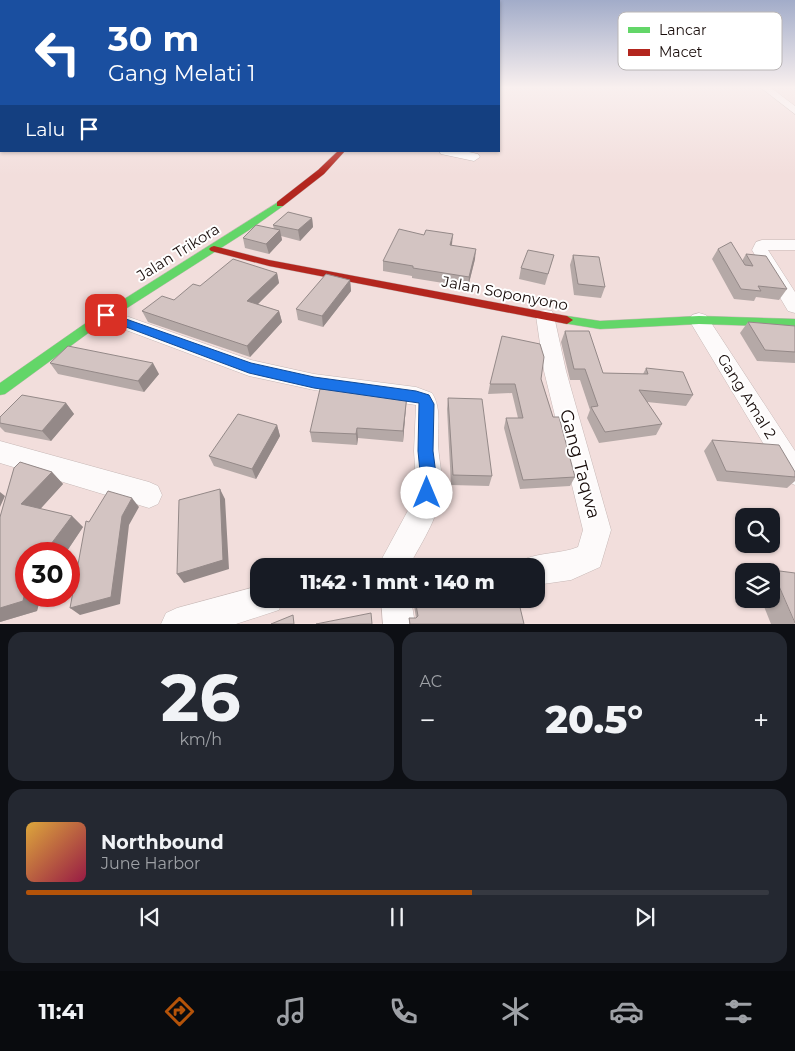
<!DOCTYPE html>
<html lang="id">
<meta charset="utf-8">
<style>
body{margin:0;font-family:Montserrat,sans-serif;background:#242831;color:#f1f3f6;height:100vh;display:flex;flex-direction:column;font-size:19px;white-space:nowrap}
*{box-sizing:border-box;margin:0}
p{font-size:16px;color:#9ea1a6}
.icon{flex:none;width:28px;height:28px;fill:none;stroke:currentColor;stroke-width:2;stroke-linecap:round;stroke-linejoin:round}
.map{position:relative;height:624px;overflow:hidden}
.sheet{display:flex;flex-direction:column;gap:8px;padding:8px;background:#0d0f14;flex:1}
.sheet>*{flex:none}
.guide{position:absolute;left:0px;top:0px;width:500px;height:152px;box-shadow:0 1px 4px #0004;background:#1a4fa0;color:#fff;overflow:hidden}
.tools{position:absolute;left:735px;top:508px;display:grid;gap:10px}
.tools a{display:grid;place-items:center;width:45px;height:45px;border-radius:10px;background:#171b24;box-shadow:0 1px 4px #0004;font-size:25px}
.speed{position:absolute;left:15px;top:542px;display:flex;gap:10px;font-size:25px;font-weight:700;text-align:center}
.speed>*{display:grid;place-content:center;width:65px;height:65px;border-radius:50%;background:#171b24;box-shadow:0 1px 4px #0004;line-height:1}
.speed .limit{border:8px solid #d22;background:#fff;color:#111}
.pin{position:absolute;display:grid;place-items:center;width:42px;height:42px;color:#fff;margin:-21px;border-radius:10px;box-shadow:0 2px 8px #0006}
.me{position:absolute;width:55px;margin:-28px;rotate:0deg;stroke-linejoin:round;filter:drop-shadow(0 0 4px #0008)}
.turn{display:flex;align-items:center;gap:18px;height:105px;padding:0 25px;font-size:22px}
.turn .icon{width:65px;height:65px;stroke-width:2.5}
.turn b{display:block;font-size:35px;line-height:42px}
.then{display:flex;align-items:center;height:48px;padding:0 25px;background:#0003;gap:10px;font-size:19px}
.big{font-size:38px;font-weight:800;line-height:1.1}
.sheet .widget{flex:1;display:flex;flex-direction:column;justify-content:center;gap:8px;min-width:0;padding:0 18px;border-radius:15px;background:#242831}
.sheet .dial{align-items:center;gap:0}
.dial b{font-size:65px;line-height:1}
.song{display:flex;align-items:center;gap:15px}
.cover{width:60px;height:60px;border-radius:8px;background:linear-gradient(135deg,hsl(40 70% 55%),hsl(340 70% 35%))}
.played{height:5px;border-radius:2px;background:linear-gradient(90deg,#b45309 60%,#363941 60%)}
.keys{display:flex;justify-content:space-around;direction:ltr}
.heat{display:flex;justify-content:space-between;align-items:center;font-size:28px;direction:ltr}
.sheet .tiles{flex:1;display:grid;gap:8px;grid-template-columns:1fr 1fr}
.widget:last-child{grid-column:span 2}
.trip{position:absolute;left:250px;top:558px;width:295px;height:50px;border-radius:15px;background:#171b24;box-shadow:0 1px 4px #0004;font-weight:800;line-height:50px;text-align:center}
.menu{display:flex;height:80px;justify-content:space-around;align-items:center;background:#090b0e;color:#9ea1a6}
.menu .icon{width:35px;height:35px}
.menu .active{color:#b45309}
.menu b{font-size:22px;color:#f1f3f6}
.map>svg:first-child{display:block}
</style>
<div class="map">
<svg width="795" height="624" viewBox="0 0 795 624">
<rect width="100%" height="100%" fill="#f2dedc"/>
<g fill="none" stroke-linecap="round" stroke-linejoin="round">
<defs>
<path id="street" d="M 760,87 L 770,87 L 795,106 L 795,114 Z
M 439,151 L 464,151 L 478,154 L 480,157 L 474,161 L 441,154 Z
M 762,240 L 795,240 L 795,250 L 768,250 L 795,292 L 795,313 L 788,311 L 752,250 L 756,242 Z
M 106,309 L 251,360 L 314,374 L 416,387 L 432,393 C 441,407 438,424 438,441 C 438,456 442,470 442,484 C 441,514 423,540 409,566 L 378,566 L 412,503 L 416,483 L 414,451 L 416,405 L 314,390 L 249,376 L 99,320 L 97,315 L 99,310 Z
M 545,310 L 552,311 L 554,316 L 566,371 L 611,530 L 600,567 L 571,580 L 536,585 L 536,566 L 523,566 L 525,559 C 542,552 561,554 578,547 L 583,530 L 544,371 L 536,316 L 538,311 Z
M 699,313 L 706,315 L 795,451 L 795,485 L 786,481 L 689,320 L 692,315 Z
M 0,441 L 149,482 L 158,486 L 162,495 L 158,504 L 149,508 L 0,463 Z
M 259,586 L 259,599 L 283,599 L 279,610 L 236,624 L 161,624 L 166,613 L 177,608 Z
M 381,599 L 411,599 L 415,624 L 383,624 Z"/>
<path id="fast" d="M 280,201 L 283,202 L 283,206 L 249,230 L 91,331 L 5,394 L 0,395 L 0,383 L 83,325 Z
M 567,316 L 600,321 L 699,316 L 795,319 L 795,327 L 699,324 L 600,329 L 563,323 L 561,320 L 563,317 Z"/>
<path id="jam" d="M 338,151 L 345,151 L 324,174 L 283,206 L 277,206 L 277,202 L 318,170 Z
M 214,246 L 269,260 L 567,316 L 573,320 L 567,324 L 269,266 L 211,251 L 209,249 L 211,247 Z"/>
</defs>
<use href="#street" stroke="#c7b8b6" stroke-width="1"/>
<use href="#fast" stroke="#c7b8b6" stroke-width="1"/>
<use href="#jam" stroke="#c7b8b6" stroke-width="1"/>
<use href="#street" fill="#fdfafa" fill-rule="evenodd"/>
<use href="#fast" fill="#63d668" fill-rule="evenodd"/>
<use href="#jam" fill="#b3261e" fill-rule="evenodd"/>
</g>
<path fill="#b5a9a7" d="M 312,218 L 313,227 L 300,241 L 281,236 L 282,240 L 269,254 L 245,248 L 243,238 L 274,229 L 273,225 Z
M 452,245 L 475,259 L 468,287 L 412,278 L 412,276 L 383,271 L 383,261 Z
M 718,249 L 742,261 L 746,254 L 787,289 L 779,300 L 756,297 L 754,301 L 734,299 L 712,259 Z
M 554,255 L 545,285 L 519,279 L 521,268 Z
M 573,255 L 605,287 L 601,298 L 574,295 L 570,265 Z
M 277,273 L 279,283 L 258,304 L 279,311 L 282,322 L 250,357 L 148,322 L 142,311 L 174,300 L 200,286 Z
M 350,280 L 351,291 L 323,327 L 298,320 L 296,309 Z
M 748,322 L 795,326 L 795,363 L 757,361 L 740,333 Z
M 565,331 L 603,373 L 643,374 L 646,368 L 693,395 L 686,406 L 647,402 L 662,424 L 656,435 L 599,443 L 587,418 L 590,410 L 580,380 L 570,380 L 561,342 Z
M 50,363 L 159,374 L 144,392 L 58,374 Z
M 541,379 L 553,417 L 575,477 L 570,486 L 520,489 L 504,428 L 506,418 L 518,418 L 512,393 L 488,394 L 490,384 Z
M 407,395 L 403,442 L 358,438 L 357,445 L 312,442 L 310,432 Z
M 448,398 L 492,476 L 489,486 L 451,485 L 447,409 Z
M 66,403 L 74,414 L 51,441 L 5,432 L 0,427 L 0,417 Z
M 277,425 L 280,436 L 256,479 L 214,466 L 209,456 Z
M 712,440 L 795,472 L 795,481 L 787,488 L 717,481 L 704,451 Z
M 20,462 L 52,472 L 63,484 L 40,509 L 72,516 L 83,527 L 65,554 L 26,554 L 26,596 L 41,596 L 37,611 L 0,622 L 0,517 L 14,468 Z
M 772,570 L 795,624 L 771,624 L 761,599 L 771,599 L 771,571 Z
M 413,599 L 518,599 L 524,624 L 409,624 L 409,618 L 416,618 Z"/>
<path fill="#948988" d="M 312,218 L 313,227 L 300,241 L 298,230 Z
M 280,230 L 282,240 L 269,254 L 266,244 Z
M 453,234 L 452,244 L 449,255 L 450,245 Z
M 476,249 L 475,259 L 468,287 L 469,277 Z
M 277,273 L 279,283 L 250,312 L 247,301 Z
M 350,280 L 351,291 L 323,327 L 322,316 Z
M 279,311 L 282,322 L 250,357 L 247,346 Z
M 153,363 L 159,374 L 144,392 L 138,381 Z
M 407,395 L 406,405 L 403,442 L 403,431 Z
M 66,403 L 74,414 L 51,441 L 42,431 Z
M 277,425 L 280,436 L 256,479 L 252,469 Z
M 357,428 L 358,438 L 357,445 L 356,434 Z
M 52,472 L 63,484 L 34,516 L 21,504 Z
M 220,489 L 225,499 L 229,569 L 184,583 L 177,574 Z
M 0,492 L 5,496 L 0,507 Z
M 132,498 L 139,507 L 129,525 L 120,604 L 80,615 L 70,608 Z
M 72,516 L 83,527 L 65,554 L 55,554 L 48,548 Z
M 36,545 L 46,554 L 34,554 Z
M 26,587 L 26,596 L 41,596 L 37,611 L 0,622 L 0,608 Z"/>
<path fill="#d3c4c2" stroke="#948988" d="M 288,212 L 312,218 L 298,230 L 273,225 Z
M 256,225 L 280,230 L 266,244 L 243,238 Z
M 399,229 L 424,235 L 426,230 L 453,234 L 450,245 L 476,249 L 469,277 L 413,268 L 413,266 L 383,261 Z
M 731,242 L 745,265 L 753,266 L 746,254 L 766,256 L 787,289 L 758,286 L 761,291 L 741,289 L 718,249 Z
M 528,250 L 554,255 L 548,274 L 521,268 Z
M 573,255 L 599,257 L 605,287 L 578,284 Z
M 233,259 L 277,273 L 247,301 L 279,311 L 247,346 L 142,311 L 162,296 L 174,300 L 193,284 L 200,286 Z
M 326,274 L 350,280 L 322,316 L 296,309 Z
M 748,322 L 795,326 L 795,352 L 765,350 Z
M 565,331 L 589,331 L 603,373 L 648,374 L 646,368 L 683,372 L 693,395 L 639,390 L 662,424 L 605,432 L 591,407 L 598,406 L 585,369 L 574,369 Z
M 502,336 L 540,344 L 544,357 L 541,379 L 553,417 L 559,417 L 575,477 L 523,480 L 506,418 L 523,418 L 515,384 L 490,384 Z
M 68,346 L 153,363 L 138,381 L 50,363 Z
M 320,389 L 407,395 L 403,431 L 357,428 L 356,434 L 310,432 Z
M 22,395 L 66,403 L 42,431 L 0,423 L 0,417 Z
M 448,398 L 482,399 L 492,476 L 453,475 Z
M 238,414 L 277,425 L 252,469 L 209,456 Z
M 712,440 L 779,445 L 795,472 L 795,477 L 726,471 Z
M 20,462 L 52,472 L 21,504 L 72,516 L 48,548 L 36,545 L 34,554 L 26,554 L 26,587 L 23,601 L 0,608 L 0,517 L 14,468 Z
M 220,489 L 223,560 L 177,574 L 179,500 Z
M 108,491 L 132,498 L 122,516 L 111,597 L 70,608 L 86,521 L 89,522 Z
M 772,570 L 795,573 L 795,623 Z
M 415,599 L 518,599 L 524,624 L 410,624 L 409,618 L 416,618 L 418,616 Z
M 371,613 L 372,624 L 316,624 Z
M 293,615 L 294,624 L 271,624 Z"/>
<linearGradient id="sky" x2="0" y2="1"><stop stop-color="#a2acc9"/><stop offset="0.5" stop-color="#f9f0ef"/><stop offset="1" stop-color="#f9f0ef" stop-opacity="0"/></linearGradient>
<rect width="795" height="175" fill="url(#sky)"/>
<path fill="#1a73e8" stroke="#114b97" d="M 106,312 L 251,363 L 314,377 L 416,391 L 429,395 L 434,404 L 433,451 L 437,482 L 433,498 L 427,501 L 422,498 L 419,493 L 421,482 L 418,451 L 419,403 L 314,388 L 249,373 L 102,318 L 100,315 L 102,313 Z"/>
<g text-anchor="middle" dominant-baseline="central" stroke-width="4" stroke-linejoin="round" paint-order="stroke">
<g font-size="15" fill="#190d0b" stroke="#fff">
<text transform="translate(178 252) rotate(-32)">Jalan Trikora</text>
<text transform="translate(505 293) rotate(11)">Jalan Soponyono</text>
<text transform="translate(747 396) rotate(58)">Gang Amal 2</text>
</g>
<g font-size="18" fill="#190d0b" stroke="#fff">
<text transform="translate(580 464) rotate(75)">Gang Taqwa</text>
</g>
</g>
<rect x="618" y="12" width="164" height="58" rx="8" fill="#fff" stroke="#bab6b6" stroke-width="1"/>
<rect x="628" y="27" width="22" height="6" fill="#63d668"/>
<rect x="628" y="49" width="22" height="7" fill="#b3261e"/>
<g font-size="14" fill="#190d0b">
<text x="659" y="35">Lancar</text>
<text x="659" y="57">Macet</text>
</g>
</svg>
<div class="tools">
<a><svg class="icon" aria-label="search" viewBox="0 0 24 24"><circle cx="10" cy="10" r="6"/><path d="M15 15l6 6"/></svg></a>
<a><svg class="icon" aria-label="layers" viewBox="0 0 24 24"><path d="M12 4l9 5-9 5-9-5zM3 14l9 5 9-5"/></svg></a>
</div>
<div class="speed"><div class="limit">30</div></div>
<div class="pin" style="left:106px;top:315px;background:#d93025"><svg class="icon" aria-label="arrive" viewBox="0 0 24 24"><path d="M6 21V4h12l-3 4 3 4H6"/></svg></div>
<svg class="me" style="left:427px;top:493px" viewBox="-20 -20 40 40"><circle r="19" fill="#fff"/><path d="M0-13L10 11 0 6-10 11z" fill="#1a73e8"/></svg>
<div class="trip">11:42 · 1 mnt · 140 m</div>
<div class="guide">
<div class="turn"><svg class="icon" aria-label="left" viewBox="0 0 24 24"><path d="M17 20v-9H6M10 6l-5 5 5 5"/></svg><div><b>30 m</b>Gang Melati 1</div></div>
<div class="then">Lalu<svg class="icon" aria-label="arrive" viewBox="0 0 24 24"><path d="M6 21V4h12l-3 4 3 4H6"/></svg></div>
</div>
</div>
<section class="sheet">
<div class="tiles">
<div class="widget dial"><b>26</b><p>km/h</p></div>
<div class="widget"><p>AC</p>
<div class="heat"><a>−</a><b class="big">20.5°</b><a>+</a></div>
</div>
<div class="widget">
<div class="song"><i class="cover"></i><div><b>Northbound</b><p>June Harbor</p></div></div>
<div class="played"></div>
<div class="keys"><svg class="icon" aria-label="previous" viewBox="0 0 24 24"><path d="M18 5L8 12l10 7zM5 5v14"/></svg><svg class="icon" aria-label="pause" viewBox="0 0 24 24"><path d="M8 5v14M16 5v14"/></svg><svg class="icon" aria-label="next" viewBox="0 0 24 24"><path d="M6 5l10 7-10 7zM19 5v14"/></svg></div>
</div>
</div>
</section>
<nav class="menu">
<b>11:41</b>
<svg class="icon active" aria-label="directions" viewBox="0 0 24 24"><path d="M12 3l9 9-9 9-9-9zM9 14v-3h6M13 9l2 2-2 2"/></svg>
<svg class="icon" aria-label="music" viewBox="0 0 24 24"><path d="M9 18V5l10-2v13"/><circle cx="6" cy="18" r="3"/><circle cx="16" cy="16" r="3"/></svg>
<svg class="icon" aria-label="phone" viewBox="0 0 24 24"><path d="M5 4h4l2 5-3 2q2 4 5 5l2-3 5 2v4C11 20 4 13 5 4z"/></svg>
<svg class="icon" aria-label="climate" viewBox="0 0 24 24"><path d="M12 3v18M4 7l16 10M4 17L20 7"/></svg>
<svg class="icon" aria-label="car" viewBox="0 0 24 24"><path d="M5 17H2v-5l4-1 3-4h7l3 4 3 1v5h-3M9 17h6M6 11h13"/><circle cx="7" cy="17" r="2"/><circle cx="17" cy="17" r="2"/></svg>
<svg class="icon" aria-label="filters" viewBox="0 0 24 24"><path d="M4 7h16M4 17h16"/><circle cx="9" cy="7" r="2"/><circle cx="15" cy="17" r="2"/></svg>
</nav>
